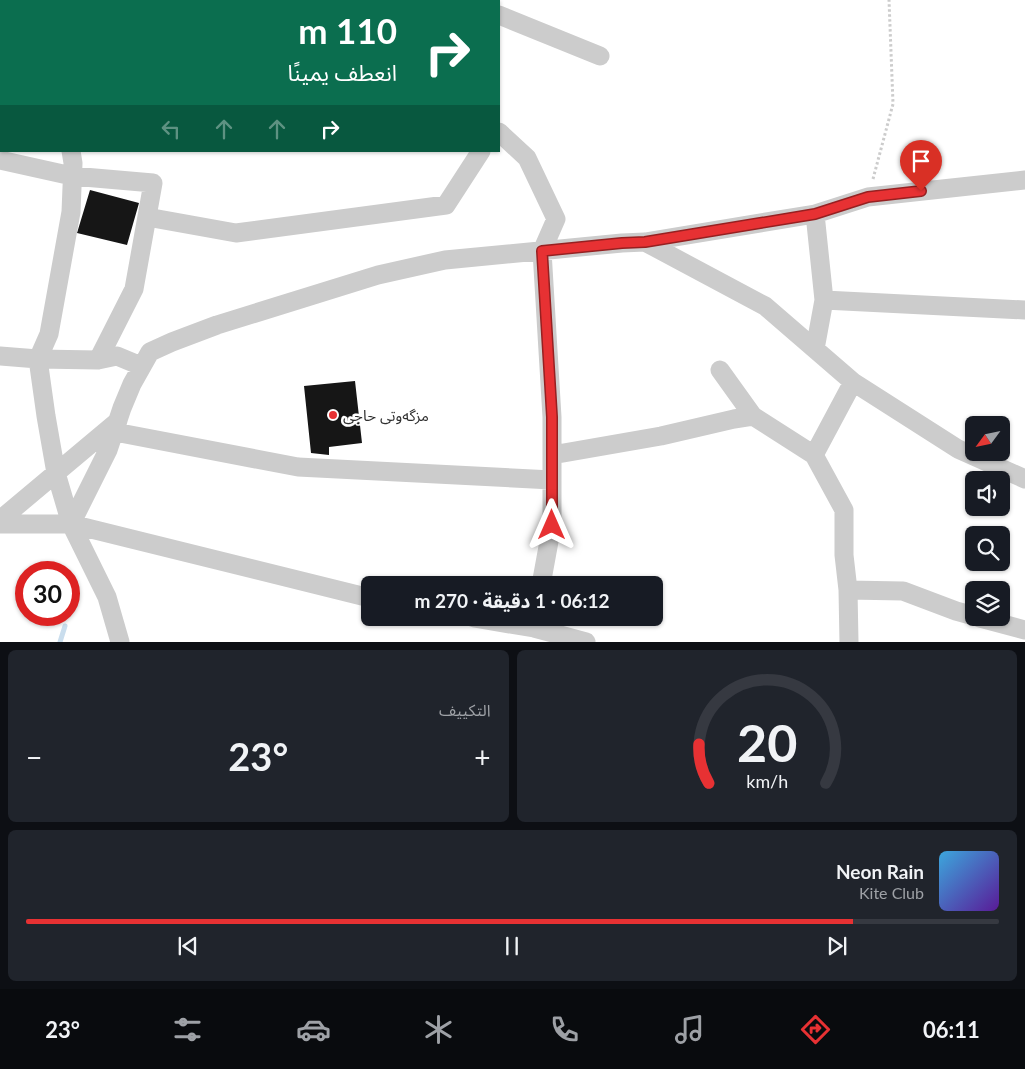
<!DOCTYPE html>
<html lang="ar">
<meta charset="utf-8">
<style>
body{margin:0;font-family:Lato,"Noto Sans Arabic",sans-serif;background:#20242c;color:#f1f3f6;direction:rtl;height:100vh;display:flex;flex-direction:column;font-size:19px;white-space:nowrap}
*{box-sizing:border-box;margin:0}
p{font-size:16px;color:#9ea1a6}
.icon{flex:none;width:28px;height:28px;fill:none;stroke:currentColor;stroke-width:2;stroke-linecap:round;stroke-linejoin:round}
.map{position:relative;height:642px;overflow:hidden;direction:ltr}
.details{display:flex;flex-direction:column;gap:8px;padding:8px;background:#0d0f14;flex:1}
.details>*{flex:none}
.banner{position:absolute;left:0px;top:0px;width:500px;height:152px;box-shadow:0 1px 4px #0004;direction:rtl;background:#0b6e4f;color:#fff;overflow:hidden}
.needle{width:32px;rotate:237deg}
.fabs{position:absolute;left:965px;top:416px;display:grid;gap:10px}
.fabs a{display:grid;place-items:center;width:45px;height:45px;border-radius:8px;background:#171b24;box-shadow:0 1px 4px #0004;font-size:25px}
.speed{position:absolute;left:15px;top:561px;display:flex;gap:10px;font-size:25px;font-weight:700;text-align:center}
.speed>*{display:grid;place-content:center;width:65px;height:65px;border-radius:50%;background:#171b24;box-shadow:0 1px 4px #0004;line-height:1}
.speed .limit{border:8px solid #d22;background:#fff;color:#111}
.pin{position:absolute;display:grid;place-items:center;width:42px;height:42px;color:#fff;margin:-51px -21px;border-radius:50% 50% 50% 0;rotate:-45deg;box-shadow:0 0 5px #0007}
.pin .icon{rotate:45deg}
.me{position:absolute;width:55px;margin:-28px;rotate:0deg;stroke-linejoin:round;filter:drop-shadow(0 0 4px #0008)}
.turn{display:flex;align-items:center;gap:18px;height:105px;padding:0 20px;font-size:22px}
.turn .icon{width:65px;height:65px;stroke-width:2.5}
.turn b{display:block;font-size:35px;line-height:42px}
.lanes{display:flex;align-items:center;height:48px;padding:0 20px;background:#0003;justify-content:center;gap:25px;direction:ltr}
.lanes .off{opacity:.35}
.big{font-size:38px;font-weight:700;line-height:1.1}
.details .card{flex:1;display:flex;flex-direction:column;justify-content:center;gap:8px;min-width:0;padding:0 18px;border-radius:8px;background:#20242c}
.details .dial{align-items:center;gap:0}
.dial svg{height:130px;overflow:visible;fill:none;stroke:#363941;stroke-width:7;stroke-linecap:round;text-anchor:middle}
.dial text{fill:#f1f3f6;stroke:none}
.song{display:flex;align-items:center;gap:15px}
.cover{width:60px;height:60px;border-radius:8px;background:linear-gradient(135deg,hsl(200 70% 55%),hsl(270 70% 35%))}
.played{height:5px;border-radius:2px;background:linear-gradient(90deg,#e73133 85%,#363941 85%)}
.keys{display:flex;justify-content:space-around;direction:ltr}
.heat{display:flex;justify-content:space-between;align-items:center;font-size:28px;direction:ltr}
.details .tiles{flex:1;display:grid;gap:8px;grid-template-columns:1fr 1fr}
.card:last-child{grid-column:span 2}
.trip{position:absolute;left:361px;top:576px;width:302px;height:50px;border-radius:8px;background:#171b24;box-shadow:0 1px 4px #0004;font-weight:700;line-height:50px;text-align:center;direction:rtl}
.tabs{display:flex;height:80px;justify-content:space-around;align-items:center;background:#090b0e;color:#9ea1a6}
.tabs .icon{width:35px;height:35px}
.tabs .current{color:#e73133}
.tabs b{font-size:22px;color:#f1f3f6}
.map>svg:first-child{display:block}
</style>
<div class="map">
<svg width="1025" height="642" viewBox="0 0 1025 642">
<rect width="100%" height="100%" fill="#fff"/>
<g fill="none" stroke-linecap="round" stroke-linejoin="round">
<path stroke="#c9dded" stroke-width="5" d="M 60,642 L 65,626"/>
</g>
<path fill="#161616" d="M 90,190 L 139,203 L 127,245 L 77,233 Z
M 355,381 L 362,443 L 329,447 L 329,455 L 311,453 L 304,386 Z"/>
<g fill="none" stroke-linecap="round" stroke-linejoin="round">
<path stroke="#ccc" stroke-width="3" stroke-dasharray="2.5 2.5" stroke-linecap="butt" d="M 873,179 L 893,104 L 889,0"/>
<path stroke="#ccc" stroke-width="19" d="M 60,0 L 60,1
M 453,0 L 458,1
M 202,1 L 203,0
M 499,15 L 600,56
M 0,53 L 1,53
M 499,132 L 527,158 L 556,219 L 542,251 L 552,417 L 552,525 L 541,585
M 0,160 L 72,176 L 153,183 L 134,289 L 98,360
M 815,214 L 824,300 L 815,349
M 147,217 L 236,233 L 446,205 L 481,151
M 645,242 L 765,306 L 853,382 L 958,449 L 1025,479
M 824,300 L 1025,310
M 0,356 L 38,359 L 49,334 L 71,212 L 73,163 L 71,151
M 720,370 L 753,416 L 814,455 L 844,510 L 844,555 L 848,590 L 849,642
M 115,432 L 298,467 L 552,480
M 552,455 L 661,436 L 734,419 L 753,416
M 814,455 L 853,382
M 0,520 L 118,421
M 0,524 L 71,524 L 370,598
M 71,524 L 108,450 L 122,408 L 132,384 L 150,352 L 172,342 L 217,325 L 378,275 L 445,260 L 622,243 L 645,242 L 815,214 L 868,197 L 1025,180
M 848,590 L 903,591 L 956,611 L 974,616
M 474,618 L 534,628 L 586,642
M 980,618 L 1025,630
M 120,642 L 107,597 L 71,524 L 56,473 L 46,416 L 38,359 L 98,360 L 117,356 L 141,366"/>
</g>
<g fill="none" stroke-linecap="round" stroke-linejoin="round">
<defs>
<path id="route" d="M 552,525 L 552,417 L 542,251 L 622,243 L 645,242 L 815,214 L 868,197 L 921,191"/>
</defs>
<use href="#route" stroke="#962021" stroke-width="12"/>
<use href="#route" stroke="#e73133" stroke-width="9"/>
</g>
<circle fill="#e73133" stroke="#fff" stroke-width="2" cx="333" cy="415" r="5"/>
<g text-anchor="middle" dominant-baseline="central" stroke-width="5" stroke-linejoin="round" paint-order="stroke">
<g font-size="15" fill="#2f2f2f" stroke="#fff" text-anchor="start">
<text x="343" y="415">مزگەوتی حاجی</text>
</g>
</g>
</svg>
<div class="fabs">
<a><svg class="needle" viewBox="-14 -14 28 28"><path d="M0-13l5 13h-10z" fill="#e53935"/><path d="M0 13l5-13h-10z" fill="#9ea1a6"/></svg></a>
<a><svg class="icon" aria-label="sound" viewBox="0 0 24 24"><path d="M4 9h4l5-4v14l-5-4H4zM17 9q2 3 0 6"/></svg></a>
<a><svg class="icon" aria-label="search" viewBox="0 0 24 24"><circle cx="10" cy="10" r="6"/><path d="M15 15l6 6"/></svg></a>
<a><svg class="icon" aria-label="layers" viewBox="0 0 24 24"><path d="M12 4l9 5-9 5-9-5zM3 14l9 5 9-5"/></svg></a>
</div>
<div class="speed"><div class="limit">30</div></div>
<div class="pin" style="left:921px;top:191px;background:#d93025"><svg class="icon" aria-label="arrive" viewBox="0 0 24 24"><path d="M6 21V4h12l-3 4 3 4H6"/></svg></div>
<svg class="me" style="left:552px;top:525px" viewBox="-20 -20 40 40"><path d="M0-17L14 15 0 8-14 15z" fill="#e73133" stroke="#fff" stroke-width="4"/></svg>
<div class="trip">06:12 · 1 دقيقة · 270 m</div>
<div class="banner">
<div class="turn"><svg class="icon" aria-label="right" viewBox="0 0 24 24"><path d="M7 20v-9h11M14 6l5 5-5 5"/></svg><div><b>110 m</b>انعطف يمينًا</div></div>
<div class="lanes"><svg class="icon off" aria-label="left" viewBox="0 0 24 24"><path d="M17 20v-9H6M10 6l-5 5 5 5"/></svg><svg class="icon off" aria-label="ahead" viewBox="0 0 24 24"><path d="M12 20V5M6 11l6-6 6 6"/></svg><svg class="icon off" aria-label="ahead" viewBox="0 0 24 24"><path d="M12 20V5M6 11l6-6 6 6"/></svg><svg class="icon" aria-label="right" viewBox="0 0 24 24"><path d="M7 20v-9h11M14 6l5 5-5 5"/></svg></div>
</div>
</div>
<section class="details">
<div class="tiles">
<div class="card dial"><svg viewBox="0 0 100 80">
<path d="M14 69A42 42 0 1 1 86 69"/>
<path d="M14 69A42 42 0 0 1 8 45" stroke="#e73133"/>
<text x="50" y="56" font-size="32" font-weight="700">20</text>
<text x="50" y="72" font-size="11">km/h</text>
</svg></div>
<div class="card"><p>التكييف</p>
<div class="heat"><a>−</a><b class="big">23°</b><a>+</a></div>
</div>
<div class="card">
<div class="song"><i class="cover"></i><div><b>Neon Rain</b><p>Kite Club</p></div></div>
<div class="played"></div>
<div class="keys"><svg class="icon" aria-label="previous" viewBox="0 0 24 24"><path d="M18 5L8 12l10 7zM5 5v14"/></svg><svg class="icon" aria-label="pause" viewBox="0 0 24 24"><path d="M8 5v14M16 5v14"/></svg><svg class="icon" aria-label="next" viewBox="0 0 24 24"><path d="M6 5l10 7-10 7zM19 5v14"/></svg></div>
</div>
</div>
</section>
<nav class="tabs">
<b>06:11</b>
<svg class="icon current" aria-label="directions" viewBox="0 0 24 24"><path d="M12 3l9 9-9 9-9-9zM9 14v-3h6M13 9l2 2-2 2"/></svg>
<svg class="icon" aria-label="music" viewBox="0 0 24 24"><path d="M9 18V5l10-2v13"/><circle cx="6" cy="18" r="3"/><circle cx="16" cy="16" r="3"/></svg>
<svg class="icon" aria-label="phone" viewBox="0 0 24 24"><path d="M5 4h4l2 5-3 2q2 4 5 5l2-3 5 2v4C11 20 4 13 5 4z"/></svg>
<svg class="icon" aria-label="climate" viewBox="0 0 24 24"><path d="M12 3v18M4 7l16 10M4 17L20 7"/></svg>
<svg class="icon" aria-label="car" viewBox="0 0 24 24"><path d="M5 17H2v-5l4-1 3-4h7l3 4 3 1v5h-3M9 17h6M6 11h13"/><circle cx="7" cy="17" r="2"/><circle cx="17" cy="17" r="2"/></svg>
<svg class="icon" aria-label="filters" viewBox="0 0 24 24"><path d="M4 7h16M4 17h16"/><circle cx="9" cy="7" r="2"/><circle cx="15" cy="17" r="2"/></svg>
<b>23°</b>
</nav>
